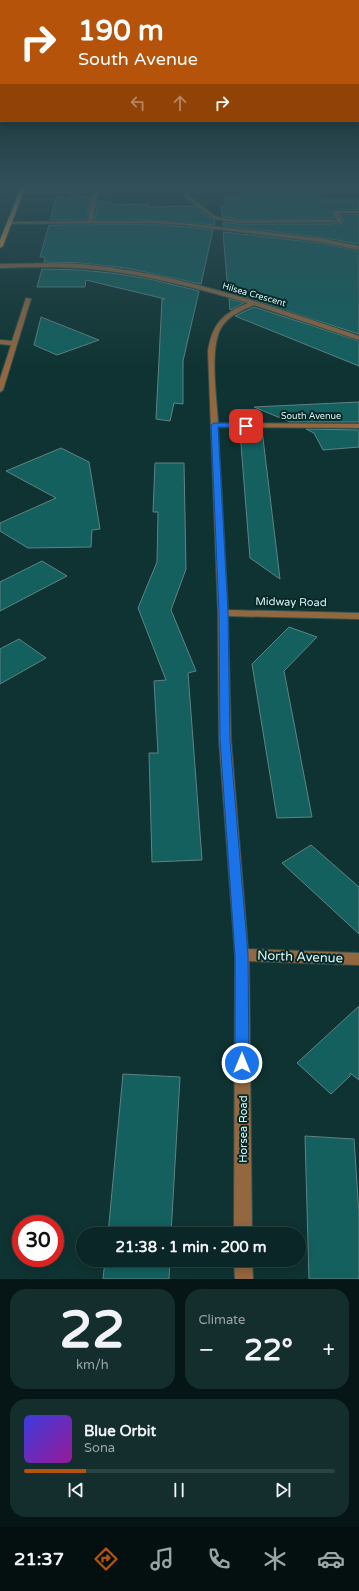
<!DOCTYPE html>
<meta charset="utf-8">
<style>
body{margin:0;font-family:"Varela Round",sans-serif;background:#142e2e;color:#f1f3f6;height:100vh;display:flex;flex-direction:column;font-size:15px;white-space:nowrap}
*{box-sizing:border-box;margin:0}
p{font-size:13px;color:#9aa5a7}
.icon{flex:none;width:22px;height:22px;fill:none;stroke:currentColor;stroke-width:2;stroke-linecap:round;stroke-linejoin:round}
.map{position:relative;height:1279px;overflow:hidden}
.panel{display:flex;flex-direction:column;gap:10px;padding:10px;background:#061515;flex:1}
.panel>*{flex:none}
.banner{position:absolute;left:0px;top:0px;width:359px;height:122px;box-shadow:0 2px 10px #0003,0 0 0 1px #2b4343;background:#b45309;color:#fff;overflow:hidden}
.speed{position:absolute;left:12px;top:1215px;display:flex;gap:8px;font-size:20px;font-weight:700;text-align:center}
.speed>*{display:grid;place-content:center;width:52px;height:52px;border-radius:50%;background:#0b2626;box-shadow:0 2px 10px #0003,0 0 0 1px #2b4343;line-height:1}
.speed .limit{border:6px solid #d22;background:#fff;color:#111}
.pin{position:absolute;display:grid;place-items:center;width:34px;height:34px;color:#fff;margin:-17px;border-radius:8px;box-shadow:0 2px 6px #0006}
.me{position:absolute;width:44px;margin:-22px;rotate:0deg;stroke-linejoin:round;filter:drop-shadow(0 0 3px #0008)}
.turn{display:flex;align-items:center;gap:14px;height:84px;padding:0 12px;font-size:18px}
.turn .icon{width:52px;height:52px;stroke-width:2.5}
.turn b{display:block;font-size:28px;line-height:34px}
.lanes{display:flex;align-items:center;height:38px;padding:0 12px;background:#0003;justify-content:center;gap:20px;direction:ltr}
.lanes .off{opacity:.35}
.big{font-size:30px;font-weight:700;line-height:1.1}
.panel .tile{flex:1;display:flex;flex-direction:column;justify-content:center;gap:6px;min-width:0;padding:0 14px;border-radius:16px;background:#142e2e}
.panel .dial{align-items:center;gap:0}
.dial b{font-size:52px;line-height:1}
.song{display:flex;align-items:center;gap:12px}
.cover{width:48px;height:48px;border-radius:6px;background:linear-gradient(135deg,hsl(240 70% 55%),hsl(300 70% 35%))}
.played{height:4px;border-radius:2px;background:linear-gradient(90deg,#b45309 20%,#2b4343 20%)}
.keys{display:flex;justify-content:space-around;direction:ltr}
.heat{display:flex;justify-content:space-between;align-items:center;font-size:22px;direction:ltr}
.panel .tiles{flex:1;display:grid;gap:10px;grid-template-columns:1fr 1fr}
.tile:last-child{grid-column:span 2}
.trip{position:absolute;left:76px;top:1227px;width:230px;height:40px;border-radius:20px;background:#0b2626;box-shadow:0 2px 10px #0003,0 0 0 1px #2b4343;font-weight:700;line-height:40px;text-align:center}
.tab-bar{display:flex;height:64px;justify-content:space-around;align-items:center;background:#040f0f;color:#9aa5a7}
.tab-bar .icon{width:28px;height:28px}
.tab-bar .current{color:#b45309}
.tab-bar b{font-size:18px;color:#f1f3f6}
.map>svg:first-child{display:block}
</style>
<div class="map">
<svg width="359" height="1279" viewBox="0 0 359 1279">
<rect width="100%" height="100%" fill="#0f3332"/>
<path fill="#13605f" stroke="#5f8382" d="M 71,194 L 90,198 L 87,220 L 50,220 L 56,198 L 71,198 Z
M 319,195 L 320,200 L 359,200 L 359,210 L 332,210 L 335,219 L 240,220 L 222,216 L 221,206 L 226,206 L 224,196 Z
M 98,200 L 119,205 L 148,204 L 148,207 L 194,206 L 215,221 L 214,225 L 155,220 L 95,220 Z
M 340,214 L 359,214 L 359,244 L 320,237 L 223,226 L 223,222 L 240,224 L 332,224 L 335,220 L 337,224 L 341,225 L 343,222 Z
M 155,224 L 213,230 L 201,284 L 126,268 L 80,263 L 44,262 L 45,257 L 40,257 L 49,225 Z
M 223,232 L 320,243 L 359,251 L 359,334 L 228,292 Z
M 42,269 L 80,270 L 111,273 L 150,279 L 199,291 L 183,361 L 183,404 L 174,403 L 170,421 L 156,419 L 162,299 L 165,299 L 86,280 L 85,287 L 37,287 Z
M 229,299 L 244,303 L 230,310 Z
M 254,307 L 359,341 L 359,366 L 235,316 Z
M 41,317 L 99,340 L 57,355 L 34,345 Z
M 359,402 L 359,422 L 290,422 L 254,407 Z
M 306,429 L 359,430 L 359,447 L 323,450 L 314,433 Z
M 262,430 L 280,579 L 250,558 L 240,432 Z
M 61,448 L 89,462 L 100,529 L 92,530 L 91,547 L 28,548 L 0,531 L 0,523 L 56,498 L 6,471 Z
M 155,463 L 184,463 L 186,569 L 171,610 L 196,671 L 188,673 L 202,860 L 152,862 L 149,753 L 158,753 L 154,681 L 166,680 L 138,608 L 157,562 L 158,512 L 153,512 Z
M 42,561 L 67,576 L 0,611 L 0,582 Z
M 289,627 L 317,637 L 284,671 L 312,817 L 277,818 L 252,664 Z
M 19,639 L 46,658 L 0,684 L 0,649 Z
M 311,845 L 359,887 L 359,934 L 282,863 Z
M 359,1006 L 359,1080 L 350,1073 L 350,1076 L 331,1094 L 297,1063 Z
M 123,1074 L 180,1077 L 171,1234 L 108,1234 Z
M 305,1136 L 354,1139 L 359,1214 L 359,1279 L 309,1279 Z
M 105,1260 L 170,1260 L 169,1279 L 103,1279 Z"/>
<g fill="none" stroke-linecap="round" stroke-linejoin="round">
<defs>
<path id="street" d="M 359,189 L 359,191 L 186,192 L 189,196 L 216,217 L 240,221 L 334,220 L 332,222 L 240,223 L 215,219 L 185,198 L 182,192 L 97,193 L 93,221 L 155,221 L 183,223 L 320,238 L 359,246 L 359,250 L 320,242 L 183,225 L 155,223 L 10,224 L 8,223 L 10,222 L 88,221 L 92,193 L 20,193 L 22,191 Z
M 333,211 L 359,211 L 359,213 L 338,213 L 342,223 L 340,224 L 338,223 Z
M 0,264 C 30,264 61,262 91,265 C 183,275 273,306 359,336 L 359,340 L 254,305 C 243,310 230,315 223,325 C 208,345 217,398 218,423 L 359,424 L 359,428 L 218,427 L 228,610 L 359,613 L 359,619 L 228,616 L 231,740 L 248,949 L 359,953 L 359,965 L 249,961 L 252,1234 L 234,1234 L 235,955 L 219,740 L 218,613 L 208,351 C 212,324 223,313 248,303 C 197,288 144,274 91,269 C 61,266 30,267 0,268 Z
M 26,298 L 31,299 L 3,390 L 0,392 L 0,379 L 11,345 L 0,344 L 0,340 L 12,341 Z
M 234,1260 L 252,1260 L 253,1279 L 235,1279 Z"/>
<path id="primary" d="M 21,188 L 25,188 L 3,246 L 0,248 L 0,240 Z"/>
</defs>
<use href="#street" stroke="#305251" stroke-width="2"/>
<use href="#primary" stroke="#305251" stroke-width="2"/>
<use href="#street" fill="#93673f" fill-rule="evenodd"/>
<use href="#primary" fill="#fa9e41" fill-rule="evenodd"/>
</g>
<linearGradient id="sky" x2="0" y2="1"><stop stop-color="#081c1c"/><stop offset="0.51" stop-color="#31505a"/><stop offset="1" stop-color="#31505a" stop-opacity="0"/></linearGradient>
<rect width="359" height="367" fill="url(#sky)"/>
<path fill="#1a73e8" stroke="#114b97" d="M 214,423 L 246,423 L 249,426 L 246,428 L 218,427 L 228,613 L 230,740 L 248,955 L 249,1063 L 247,1068 L 242,1070 L 237,1068 L 235,1063 L 235,955 L 220,740 L 219,613 L 211,425 Z"/>
<g text-anchor="middle" dominant-baseline="central" stroke-width="4" stroke-linejoin="round" paint-order="stroke">
<g font-size="9" fill="#e0f3f2" stroke="#042929">
<text transform="translate(254 295) rotate(16)">Hilsea Crescent</text>
<text x="311" y="416">South Avenue</text>
</g>
<g font-size="11" fill="#e0f3f2" stroke="#042929">
<text transform="translate(291 602) rotate(1)">Midway Road</text>
<text transform="translate(243 1129) rotate(-90)">Horsea Road</text>
</g>
<g font-size="13" fill="#e0f3f2" stroke="#042929">
<text transform="translate(300 957) rotate(2)">North Avenue</text>
</g>
</g>
</svg>
<div class="speed"><div class="limit">30</div></div>
<div class="pin" style="left:246px;top:426px;background:#d93025"><svg class="icon" aria-label="arrive" viewBox="0 0 24 24"><path d="M6 21V4h12l-3 4 3 4H6"/></svg></div>
<svg class="me" style="left:242px;top:1063px" viewBox="-20 -20 40 40"><circle r="17" fill="#1a73e8" stroke="#fff" stroke-width="3"/><path d="M0-11L8 9 0 5-8 9z" fill="#fff"/></svg>
<div class="trip">21:38 · 1 min · 200 m</div>
<div class="banner">
<div class="turn"><svg class="icon" aria-label="right" viewBox="0 0 24 24"><path d="M7 20v-9h11M14 6l5 5-5 5"/></svg><div><b>190 m</b>South Avenue</div></div>
<div class="lanes"><svg class="icon off" aria-label="left" viewBox="0 0 24 24"><path d="M17 20v-9H6M10 6l-5 5 5 5"/></svg><svg class="icon off" aria-label="ahead" viewBox="0 0 24 24"><path d="M12 20V5M6 11l6-6 6 6"/></svg><svg class="icon" aria-label="right" viewBox="0 0 24 24"><path d="M7 20v-9h11M14 6l5 5-5 5"/></svg></div>
</div>
</div>
<section class="panel">
<div class="tiles">
<div class="tile dial"><b>22</b><p>km/h</p></div>
<div class="tile"><p>Climate</p>
<div class="heat"><a>−</a><b class="big">22°</b><a>+</a></div>
</div>
<div class="tile">
<div class="song"><i class="cover"></i><div><b>Blue Orbit</b><p>Sona</p></div></div>
<div class="played"></div>
<div class="keys"><svg class="icon" aria-label="previous" viewBox="0 0 24 24"><path d="M18 5L8 12l10 7zM5 5v14"/></svg><svg class="icon" aria-label="pause" viewBox="0 0 24 24"><path d="M8 5v14M16 5v14"/></svg><svg class="icon" aria-label="next" viewBox="0 0 24 24"><path d="M6 5l10 7-10 7zM19 5v14"/></svg></div>
</div>
</div>
</section>
<nav class="tab-bar">
<b>21:37</b>
<svg class="icon current" aria-label="directions" viewBox="0 0 24 24"><path d="M12 3l9 9-9 9-9-9zM9 14v-3h6M13 9l2 2-2 2"/></svg>
<svg class="icon" aria-label="music" viewBox="0 0 24 24"><path d="M9 18V5l10-2v13"/><circle cx="6" cy="18" r="3"/><circle cx="16" cy="16" r="3"/></svg>
<svg class="icon" aria-label="phone" viewBox="0 0 24 24"><path d="M5 4h4l2 5-3 2q2 4 5 5l2-3 5 2v4C11 20 4 13 5 4z"/></svg>
<svg class="icon" aria-label="climate" viewBox="0 0 24 24"><path d="M12 3v18M4 7l16 10M4 17L20 7"/></svg>
<svg class="icon" aria-label="car" viewBox="0 0 24 24"><path d="M5 17H2v-5l4-1 3-4h7l3 4 3 1v5h-3M9 17h6M6 11h13"/><circle cx="7" cy="17" r="2"/><circle cx="17" cy="17" r="2"/></svg>
</nav>
